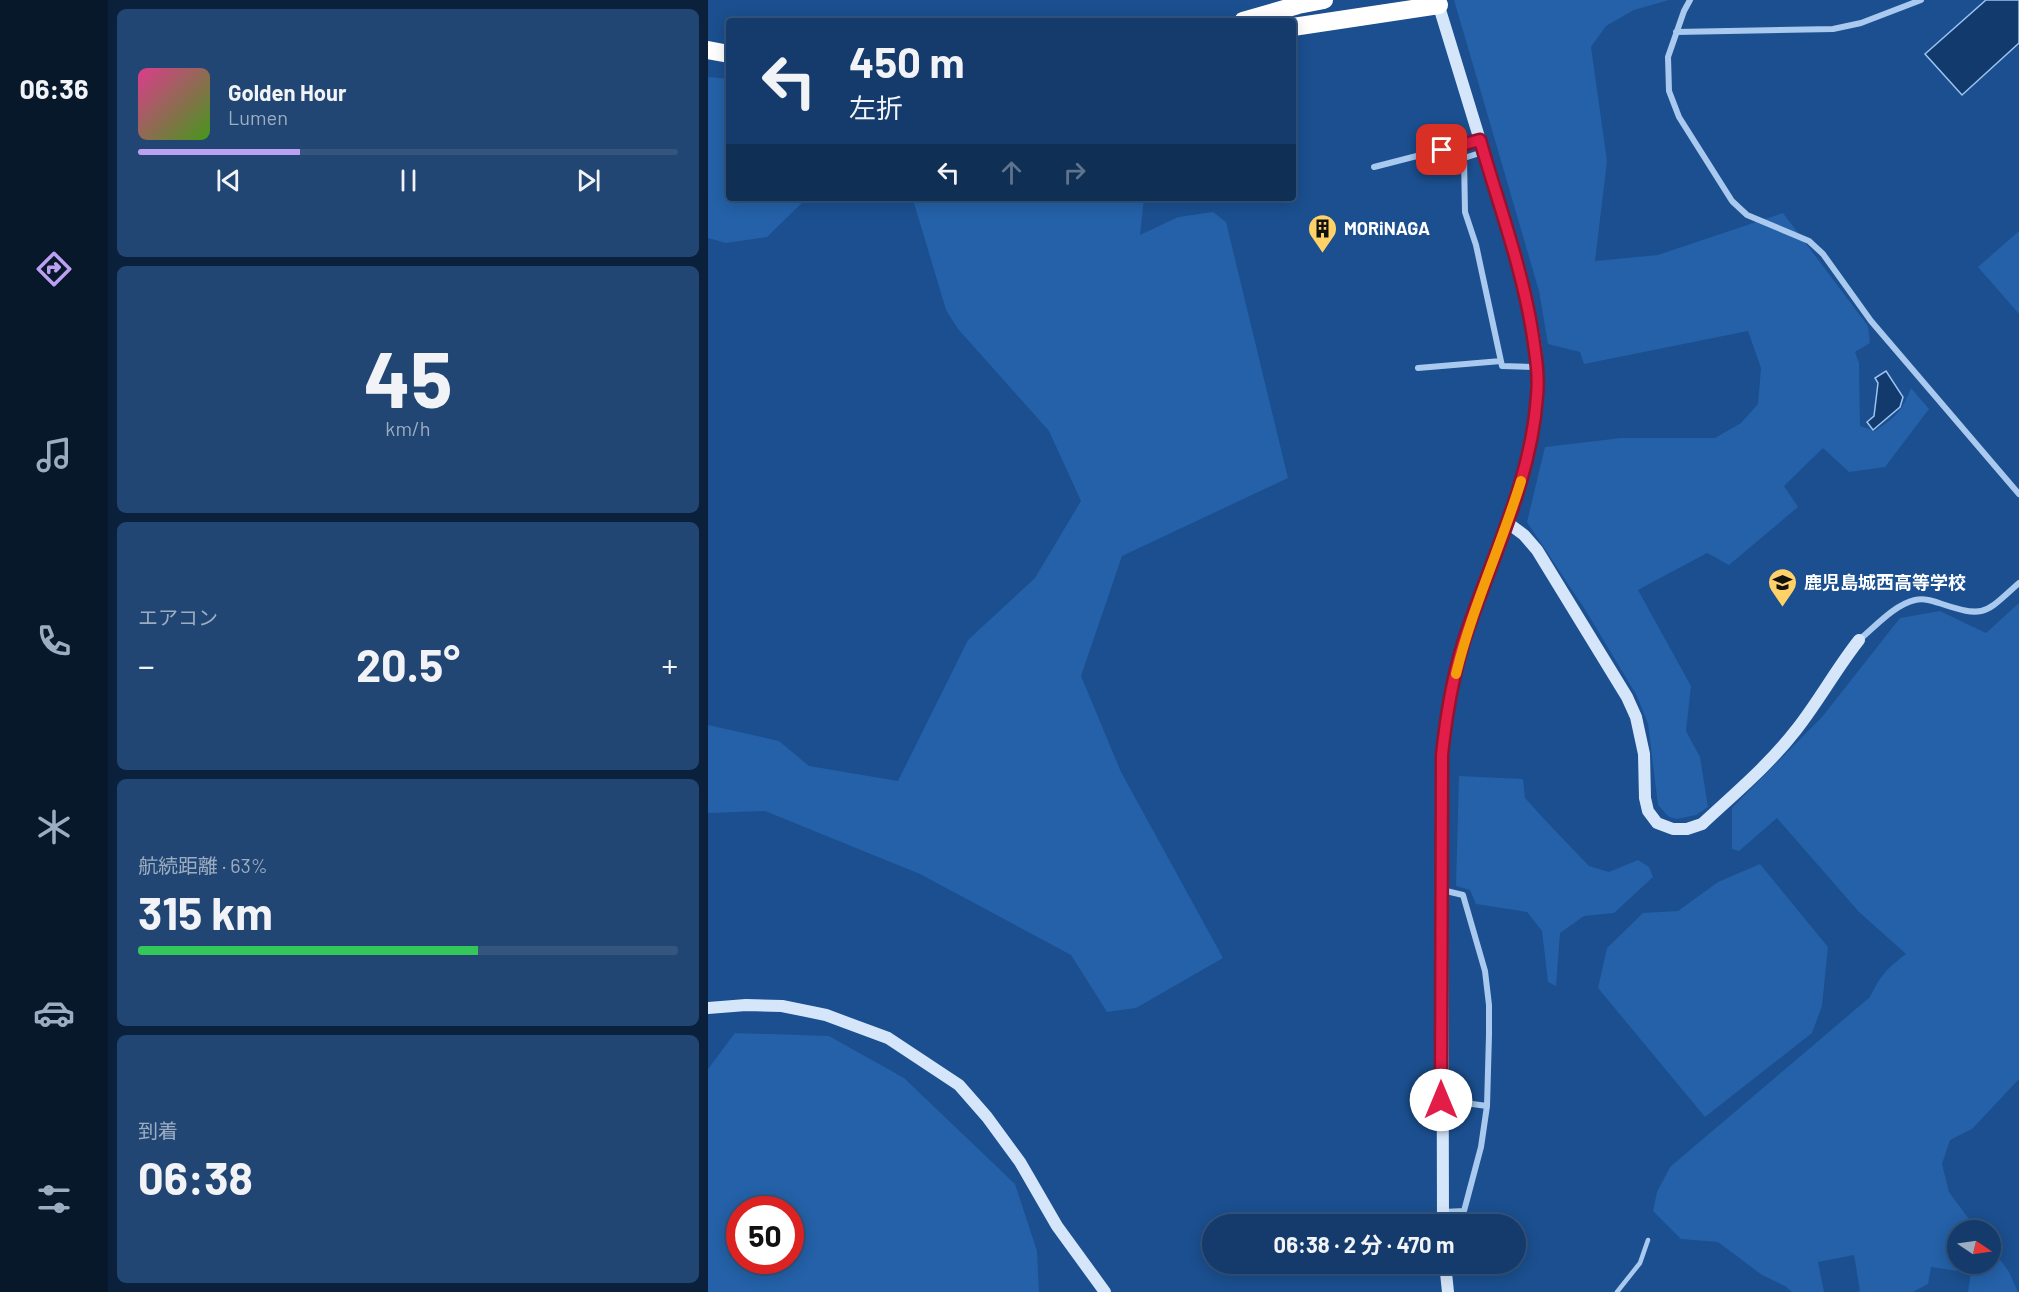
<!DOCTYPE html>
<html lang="ja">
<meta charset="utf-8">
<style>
body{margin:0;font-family:Barlow,"Noto Sans JP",sans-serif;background:#214673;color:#f1f3f6;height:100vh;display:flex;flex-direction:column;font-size:22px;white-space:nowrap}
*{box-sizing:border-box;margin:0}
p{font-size:20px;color:#9dadc1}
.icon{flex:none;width:33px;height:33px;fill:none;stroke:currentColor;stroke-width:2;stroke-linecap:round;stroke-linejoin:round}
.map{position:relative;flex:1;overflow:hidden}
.panel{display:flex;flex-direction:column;gap:9px;padding:9px;background:#0b203b;width:600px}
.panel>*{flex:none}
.banner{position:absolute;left:18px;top:18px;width:570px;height:183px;border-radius:6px;box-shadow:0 3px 15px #0003,0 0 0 2px #33557e;background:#143b6b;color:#f1f3f6;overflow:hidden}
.needle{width:39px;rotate:103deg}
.tools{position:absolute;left:1239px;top:1220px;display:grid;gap:12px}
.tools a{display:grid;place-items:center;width:54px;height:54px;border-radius:50%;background:#143b6b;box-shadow:0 3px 15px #0003,0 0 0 2px #33557e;font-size:30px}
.speed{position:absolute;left:18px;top:1196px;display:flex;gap:12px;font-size:30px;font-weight:700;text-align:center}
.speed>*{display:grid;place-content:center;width:78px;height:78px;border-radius:50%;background:#143b6b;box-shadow:0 3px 15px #0003,0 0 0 2px #33557e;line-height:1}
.speed .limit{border:9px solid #d22;background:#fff;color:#111}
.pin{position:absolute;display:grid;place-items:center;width:51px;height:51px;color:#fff;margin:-26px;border-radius:12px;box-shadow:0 3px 9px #0006}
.me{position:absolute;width:66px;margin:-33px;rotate:0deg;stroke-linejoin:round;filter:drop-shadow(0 0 4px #0008)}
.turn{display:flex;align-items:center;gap:21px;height:126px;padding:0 24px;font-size:27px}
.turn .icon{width:78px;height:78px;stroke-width:2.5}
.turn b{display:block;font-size:42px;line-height:51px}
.lanes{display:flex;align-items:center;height:57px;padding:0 24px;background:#0003;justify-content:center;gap:30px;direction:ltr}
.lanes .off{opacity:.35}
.big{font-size:45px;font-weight:700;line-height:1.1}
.panel .tile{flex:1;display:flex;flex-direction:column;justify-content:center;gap:9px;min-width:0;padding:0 21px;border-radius:9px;background:#214673}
.panel .dial{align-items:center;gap:0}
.dial b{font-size:78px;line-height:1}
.song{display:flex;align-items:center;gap:18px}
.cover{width:72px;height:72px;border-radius:9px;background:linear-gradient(135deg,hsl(330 70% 55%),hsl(100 70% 35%))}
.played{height:6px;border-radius:3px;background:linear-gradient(90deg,#bca0f2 30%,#33557e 30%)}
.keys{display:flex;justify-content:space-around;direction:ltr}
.heat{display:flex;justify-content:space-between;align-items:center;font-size:33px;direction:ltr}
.charge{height:9px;border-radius:4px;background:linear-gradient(90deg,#34c759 63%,#33557e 0)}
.trip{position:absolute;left:494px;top:1214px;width:324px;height:60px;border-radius:30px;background:#143b6b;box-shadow:0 3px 15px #0003,0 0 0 2px #33557e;font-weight:700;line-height:60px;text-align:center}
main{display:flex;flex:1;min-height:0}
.tabs{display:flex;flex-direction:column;width:108px;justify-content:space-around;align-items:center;background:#08182b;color:#9dadc1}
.tabs .icon{width:42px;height:42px}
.tabs .active{color:#bca0f2}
.tabs b{font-size:27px;color:#f1f3f6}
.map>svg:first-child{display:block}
</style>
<main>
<nav class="tabs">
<b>06:36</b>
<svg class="icon active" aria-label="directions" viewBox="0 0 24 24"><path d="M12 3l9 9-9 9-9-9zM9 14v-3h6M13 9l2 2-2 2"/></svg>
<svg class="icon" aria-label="music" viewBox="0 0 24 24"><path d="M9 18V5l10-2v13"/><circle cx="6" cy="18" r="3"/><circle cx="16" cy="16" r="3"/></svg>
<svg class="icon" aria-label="phone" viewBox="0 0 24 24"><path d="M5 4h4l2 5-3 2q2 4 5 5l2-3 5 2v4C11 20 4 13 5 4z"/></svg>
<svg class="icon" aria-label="climate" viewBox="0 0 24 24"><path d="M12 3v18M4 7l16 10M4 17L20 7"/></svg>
<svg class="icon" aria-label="car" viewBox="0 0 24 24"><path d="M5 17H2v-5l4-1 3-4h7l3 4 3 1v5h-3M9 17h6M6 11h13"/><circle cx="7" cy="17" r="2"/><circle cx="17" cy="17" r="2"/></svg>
<svg class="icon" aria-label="filters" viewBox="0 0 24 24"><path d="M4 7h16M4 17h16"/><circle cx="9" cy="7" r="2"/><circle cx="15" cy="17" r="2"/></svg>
</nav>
<section class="panel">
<div class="tile">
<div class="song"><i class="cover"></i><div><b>Golden Hour</b><p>Lumen</p></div></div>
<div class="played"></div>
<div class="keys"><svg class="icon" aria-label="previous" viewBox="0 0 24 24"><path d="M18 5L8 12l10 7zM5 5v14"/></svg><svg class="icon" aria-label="pause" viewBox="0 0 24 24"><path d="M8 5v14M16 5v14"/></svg><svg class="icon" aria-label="next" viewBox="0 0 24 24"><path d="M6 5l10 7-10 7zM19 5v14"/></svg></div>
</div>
<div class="tile dial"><b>45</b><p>km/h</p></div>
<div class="tile"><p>エアコン</p>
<div class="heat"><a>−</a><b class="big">20.5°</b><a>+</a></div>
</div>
<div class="tile"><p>航続距離 · 63%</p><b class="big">315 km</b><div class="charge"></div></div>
<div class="tile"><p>到着</p><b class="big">06:38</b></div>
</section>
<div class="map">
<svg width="1311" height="1292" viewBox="0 0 1311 1292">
<rect width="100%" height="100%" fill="#1b4f8f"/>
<path fill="#2461a8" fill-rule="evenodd" d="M 746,0 L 961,0 L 926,10 L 898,26 L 883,47 L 899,161 L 887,261 L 950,255 L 1075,213 L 1160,326 L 1162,343 L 1147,352 L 1151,363 L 1152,426 L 1167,431 C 1188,417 1194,411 1203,388 L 1221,409 L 1177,467 L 1141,472 L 1115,448 L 1076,486 L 1090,507 L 1021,565 L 999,553 L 930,590 L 983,686 L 978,731 L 992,757 L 1000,807 L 988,815 L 969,819 L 961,817 L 950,805 L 940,724 L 929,696 L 878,611 L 819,522 L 837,447 L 913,438 L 1007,438 L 1033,423 L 1050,404 L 1053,368 L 1040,331 L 876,364 L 872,352 L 840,344 L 831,291 Z
M 0,77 L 21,79 L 21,198 L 99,198 L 59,237 L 18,243 L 0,238 Z
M 190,198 L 436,198 L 432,235 L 470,217 L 505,212 L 518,222 L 580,478 L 414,556 L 373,676 L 413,772 L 515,958 L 428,1008 L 399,1012 L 363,955 L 212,874 L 57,811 L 0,813 L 0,725 L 71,741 L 101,766 L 190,781 L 260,640 L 327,578 L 373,501 L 341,431 L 250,329 L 238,310 L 206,203 Z
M 1311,231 L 1311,314 L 1270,267 Z
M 1311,603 L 1311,1079 L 1264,1129 L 1242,1140 L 1234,1164 L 1241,1192 L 1269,1230 L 1250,1230 L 1250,1263 L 1282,1263 L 1283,1247 L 1301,1272 L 1310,1292 L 1260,1292 L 1263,1273 L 1223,1267 L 1220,1284 L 1205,1292 L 1149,1292 L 1152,1291 L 1146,1255 L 1110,1262 L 1116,1292 L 1084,1292 L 1077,1286 L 1054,1275 L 1010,1242 L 973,1239 L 945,1211 L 949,1192 L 962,1167 L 1162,997 C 1173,975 1178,969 1198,954 L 1151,912 L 1069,818 L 1031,851 L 1024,849 L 1024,808 L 1114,717 L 1192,618 L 1232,611 L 1278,633 Z
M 751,776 L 815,779 L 817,798 L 837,820 L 881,866 L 901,872 L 930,860 L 941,867 L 945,877 L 906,913 L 876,916 L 852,933 L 848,986 L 840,982 L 834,931 L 819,912 L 768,904 L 762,890 L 748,886 Z
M 1052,864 L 1120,947 L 1114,1006 L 1104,1033 L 997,1117 L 890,988 L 899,948 L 935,913 L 970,911 L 1010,882 Z
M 27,1033 L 121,1036 L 196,1078 L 307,1184 L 329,1251 L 331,1292 L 0,1292 L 0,1069 ZM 32,1209 L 82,1209 L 82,1260 L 32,1260 Z"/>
<path fill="#123a6d" stroke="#9cc4f0" stroke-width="1.5" d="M 1278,0 L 1311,0 L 1311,43 L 1254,95 L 1217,54 Z
M 1178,371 L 1195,397 L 1192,407 L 1165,430 L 1159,422 L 1166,416 L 1170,383 L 1167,378 Z"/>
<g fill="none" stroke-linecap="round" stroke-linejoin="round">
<path stroke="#a9c9ee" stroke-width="4.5" d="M 909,1292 L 932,1263 L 940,1240"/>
<path stroke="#a9c9ee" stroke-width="6" d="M 982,0 L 976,11 L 960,57 L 961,91 L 971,117 L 1024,201 L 1039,215 L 1101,241 L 1115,254 L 1163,321 L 1311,494
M 968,32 L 1125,29 L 1153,23 L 1213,0
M 775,152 L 756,158 L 757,212 L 768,245 L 794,366 L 829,367
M 666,167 L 771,140
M 710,368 L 793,361
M 1151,640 C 1168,626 1186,605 1207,600 C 1217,598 1225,601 1234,604 C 1278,619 1278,612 1311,583
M 734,890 L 755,895 L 777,971 L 781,1005 L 781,1035 L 779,1106 L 773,1147 L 756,1211 L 735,1212
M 735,1100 L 779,1106"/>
<path stroke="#d6e6fa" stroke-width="12" d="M 729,0 L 812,271 C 821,311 833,355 829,396 C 823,484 781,561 755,644 C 744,680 738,718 734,755 L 735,1224
M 800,523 L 816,535 L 829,550 L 919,697 L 928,717 L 936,754 L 937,798 L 940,811 L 949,823 L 965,829 L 979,829 L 994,824 C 1026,794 1061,765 1088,730 C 1111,701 1128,669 1151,640
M 0,1008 L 38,1005 L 74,1006 L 118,1015 L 180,1038 L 251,1085 L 279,1117 L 312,1162 L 349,1226 L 397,1292
M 737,1263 L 740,1292"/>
<path stroke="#fff" stroke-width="18" d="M 535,21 L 590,5 L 616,0
M 585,27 L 731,5
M 0,50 L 21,54"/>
</g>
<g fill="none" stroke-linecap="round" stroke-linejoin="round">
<defs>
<path id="route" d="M 733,1100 L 734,755 C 738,717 744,680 755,644 C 781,562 823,484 829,396 C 831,377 828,357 825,337 C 815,270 791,206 772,140 L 734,150"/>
</defs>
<use href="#route" stroke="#92132f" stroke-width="15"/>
<use href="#route" stroke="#e11d48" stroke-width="10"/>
<path stroke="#f59e0b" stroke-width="10" d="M 748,674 C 764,608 793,546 813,481"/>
</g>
<defs>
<symbol id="building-pin" viewBox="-11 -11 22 30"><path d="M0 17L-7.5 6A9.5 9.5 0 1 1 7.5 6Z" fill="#ffd166" stroke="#1b4f8f"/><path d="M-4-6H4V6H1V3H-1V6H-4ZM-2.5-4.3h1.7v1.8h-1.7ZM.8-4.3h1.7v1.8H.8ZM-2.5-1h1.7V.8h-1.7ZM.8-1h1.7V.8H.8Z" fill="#111"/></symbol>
<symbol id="school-pin" viewBox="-11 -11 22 30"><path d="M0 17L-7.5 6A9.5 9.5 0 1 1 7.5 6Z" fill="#ffd166" stroke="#1b4f8f"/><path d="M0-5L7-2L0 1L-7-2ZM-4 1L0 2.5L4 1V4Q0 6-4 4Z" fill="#111"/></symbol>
</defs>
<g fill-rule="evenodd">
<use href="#building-pin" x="598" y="212" width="33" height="45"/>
<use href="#school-pin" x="1058" y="566" width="33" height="45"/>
</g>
<g text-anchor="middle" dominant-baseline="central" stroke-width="6" stroke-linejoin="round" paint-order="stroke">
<g font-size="18" font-weight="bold" fill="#fff" stroke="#1b4f8f" text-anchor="start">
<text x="636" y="228">MORiNAGA</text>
<text x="1096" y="582">鹿児島城西高等学校</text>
</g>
</g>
</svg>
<div class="tools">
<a><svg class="needle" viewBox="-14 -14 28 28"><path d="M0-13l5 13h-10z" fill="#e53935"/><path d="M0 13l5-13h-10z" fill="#9dadc1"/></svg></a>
</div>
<div class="speed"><div class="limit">50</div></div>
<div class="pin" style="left:734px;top:150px;background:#d93025"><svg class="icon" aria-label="arrive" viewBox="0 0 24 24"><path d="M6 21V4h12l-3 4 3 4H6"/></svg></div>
<svg class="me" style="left:733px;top:1100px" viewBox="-20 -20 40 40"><circle r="19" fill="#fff"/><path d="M0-13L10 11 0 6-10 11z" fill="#e11d48"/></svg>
<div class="trip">06:38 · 2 分 · 470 m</div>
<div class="banner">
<div class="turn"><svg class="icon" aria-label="left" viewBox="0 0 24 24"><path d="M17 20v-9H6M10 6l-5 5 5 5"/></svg><div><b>450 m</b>左折</div></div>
<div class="lanes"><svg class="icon" aria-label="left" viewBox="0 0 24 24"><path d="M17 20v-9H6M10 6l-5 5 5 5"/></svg><svg class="icon off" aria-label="ahead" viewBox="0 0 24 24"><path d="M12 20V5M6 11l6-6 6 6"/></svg><svg class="icon off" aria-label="right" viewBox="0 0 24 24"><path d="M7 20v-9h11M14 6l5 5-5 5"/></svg></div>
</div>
</div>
</main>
